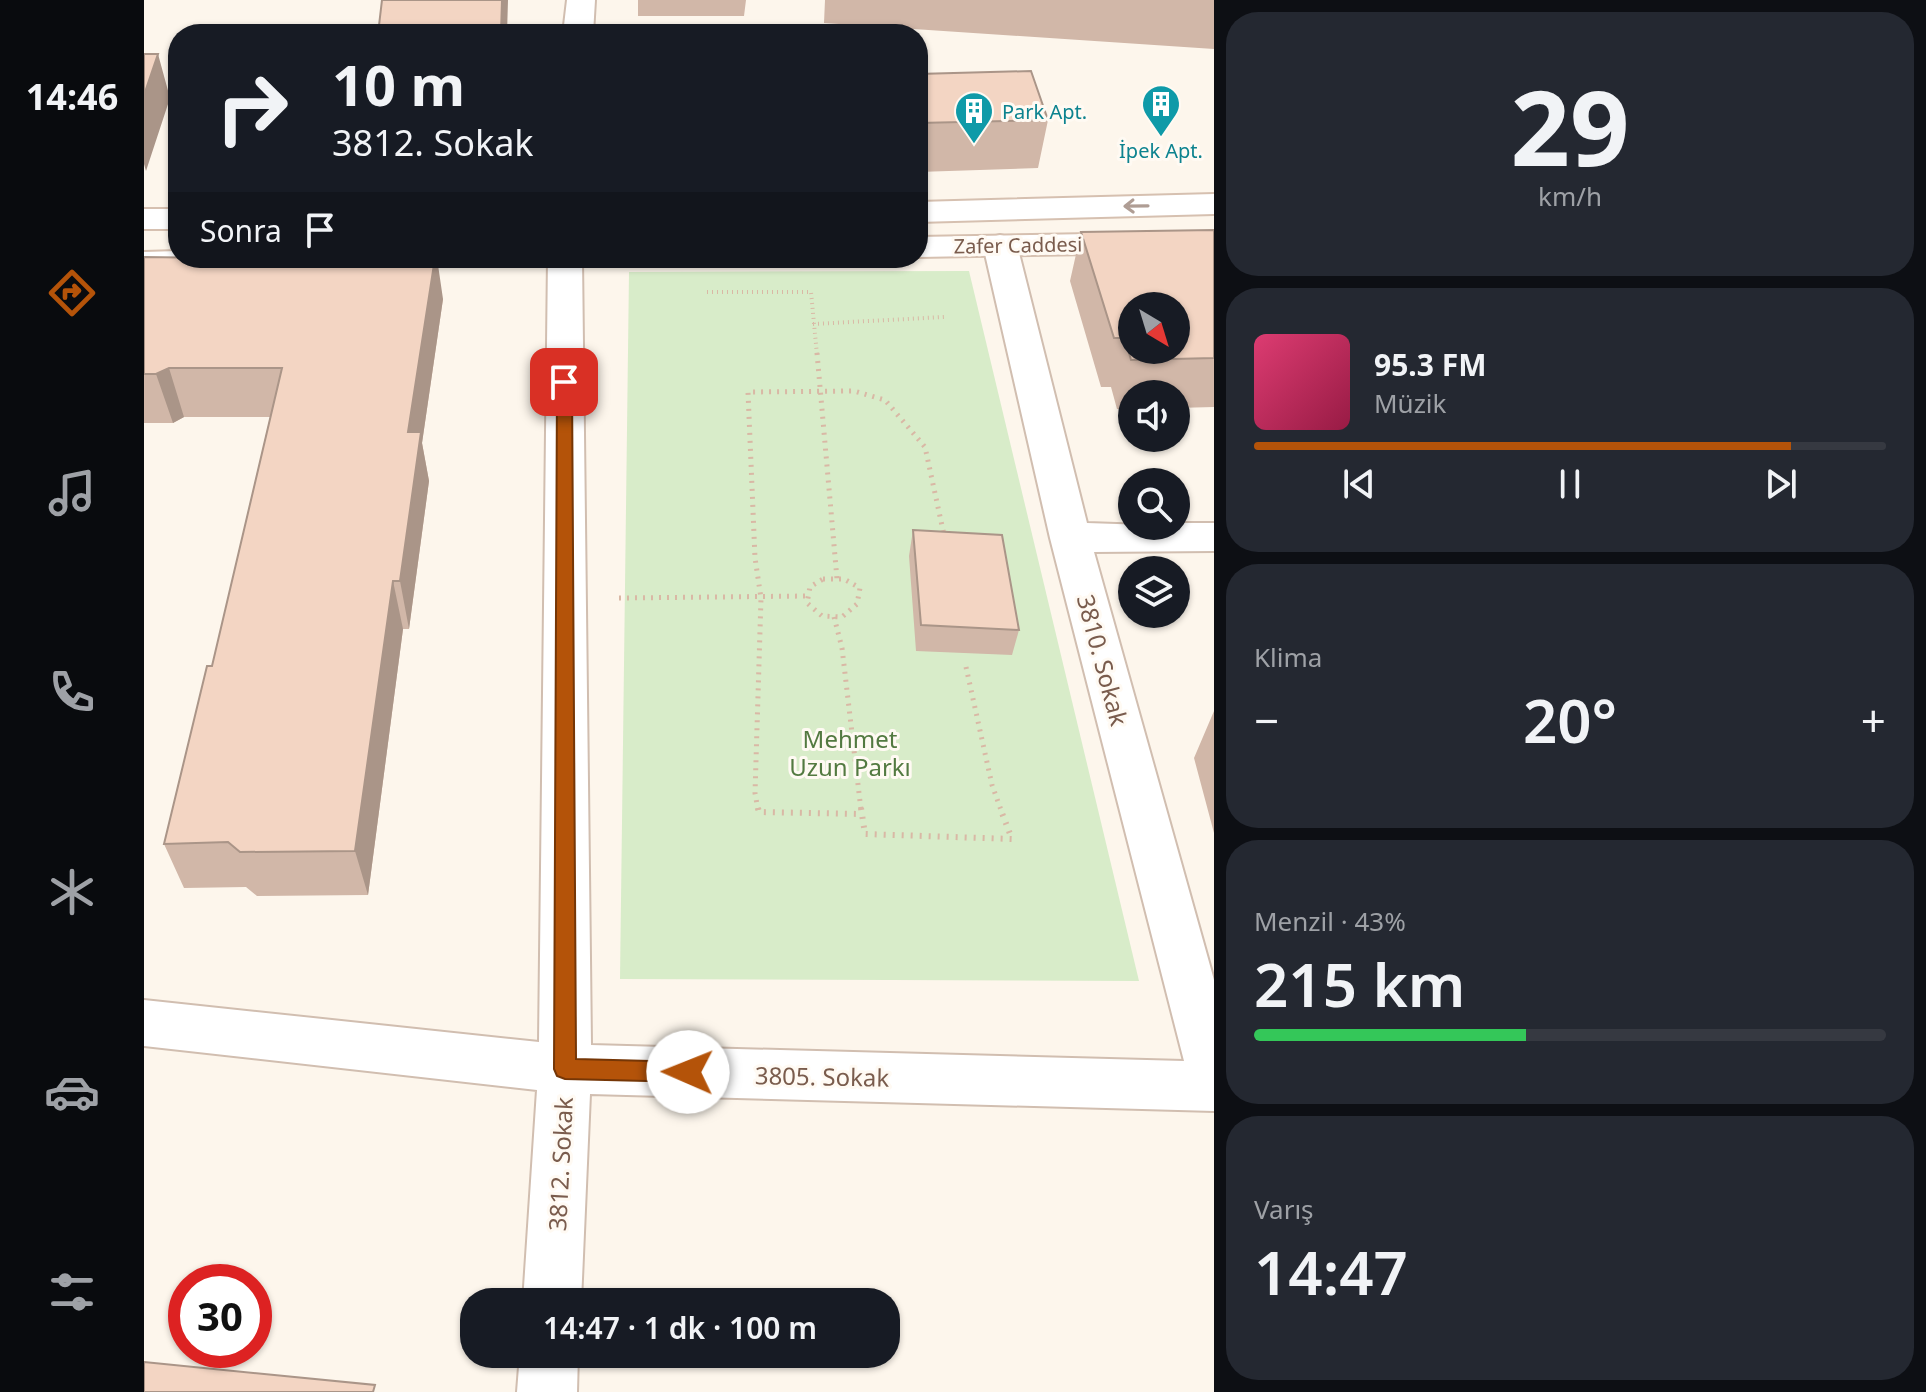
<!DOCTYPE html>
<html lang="tr">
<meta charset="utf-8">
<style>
body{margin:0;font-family:"Noto Sans",sans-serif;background:#242831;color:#f1f3f6;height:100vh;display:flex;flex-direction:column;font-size:30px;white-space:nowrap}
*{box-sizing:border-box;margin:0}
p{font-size:26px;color:#9ea1a6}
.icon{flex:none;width:44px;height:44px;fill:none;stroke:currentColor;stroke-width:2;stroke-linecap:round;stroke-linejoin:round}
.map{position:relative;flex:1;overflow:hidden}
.panel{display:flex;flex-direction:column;gap:12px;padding:12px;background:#0d0f14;width:712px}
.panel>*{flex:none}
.banner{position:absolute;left:24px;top:24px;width:760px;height:244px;border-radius:32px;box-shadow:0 2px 6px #0004;background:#171b24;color:#f1f3f6;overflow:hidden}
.needle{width:52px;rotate:142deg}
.controls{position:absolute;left:974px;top:292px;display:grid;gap:16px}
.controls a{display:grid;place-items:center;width:72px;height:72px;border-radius:50%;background:#171b24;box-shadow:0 2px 6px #0004;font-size:40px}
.speed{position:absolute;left:24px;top:1264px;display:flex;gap:16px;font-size:40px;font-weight:700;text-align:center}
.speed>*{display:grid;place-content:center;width:104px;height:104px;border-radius:50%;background:#171b24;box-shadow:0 2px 6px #0004;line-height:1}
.speed .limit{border:12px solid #d22;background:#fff;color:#111}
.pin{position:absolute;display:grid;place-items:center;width:68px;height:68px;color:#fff;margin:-34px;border-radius:16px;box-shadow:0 4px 12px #0006}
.me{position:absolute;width:88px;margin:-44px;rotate:271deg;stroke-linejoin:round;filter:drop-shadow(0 0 6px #0008)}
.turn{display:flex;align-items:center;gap:28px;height:168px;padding:0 32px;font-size:36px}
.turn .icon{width:104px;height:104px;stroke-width:2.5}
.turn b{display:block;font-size:56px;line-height:68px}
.then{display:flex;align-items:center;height:76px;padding:0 32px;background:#0003;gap:16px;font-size:30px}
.big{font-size:60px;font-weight:600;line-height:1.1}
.panel .widget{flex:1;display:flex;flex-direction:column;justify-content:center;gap:12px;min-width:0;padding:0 28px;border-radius:32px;background:#242831}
.panel .dial{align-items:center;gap:0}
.dial b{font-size:104px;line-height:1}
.song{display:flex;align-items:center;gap:24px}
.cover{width:96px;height:96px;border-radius:12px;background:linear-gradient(135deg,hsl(340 70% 55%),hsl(340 70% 35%))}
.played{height:8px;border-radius:4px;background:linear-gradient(90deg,#b45309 85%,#363941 85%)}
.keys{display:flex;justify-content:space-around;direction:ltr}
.heat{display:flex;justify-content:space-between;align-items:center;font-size:44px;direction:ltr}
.charge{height:12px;border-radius:6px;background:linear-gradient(90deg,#34c759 43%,#363941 0)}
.trip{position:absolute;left:316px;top:1288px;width:440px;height:80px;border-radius:32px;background:#171b24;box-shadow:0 2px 6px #0004;font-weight:600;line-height:80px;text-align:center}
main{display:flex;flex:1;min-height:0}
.tabs{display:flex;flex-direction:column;width:144px;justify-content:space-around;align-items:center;background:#090b0e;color:#9ea1a6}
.tabs .icon{width:56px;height:56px}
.tabs .on{color:#b45309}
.tabs b{font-size:36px;color:#f1f3f6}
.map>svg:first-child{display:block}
</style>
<main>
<nav class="tabs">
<b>14:46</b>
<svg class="icon on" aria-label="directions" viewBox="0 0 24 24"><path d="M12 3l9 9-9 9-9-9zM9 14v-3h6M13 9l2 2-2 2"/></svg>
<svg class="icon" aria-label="music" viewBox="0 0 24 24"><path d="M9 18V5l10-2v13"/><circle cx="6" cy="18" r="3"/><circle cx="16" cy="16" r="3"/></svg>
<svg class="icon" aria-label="phone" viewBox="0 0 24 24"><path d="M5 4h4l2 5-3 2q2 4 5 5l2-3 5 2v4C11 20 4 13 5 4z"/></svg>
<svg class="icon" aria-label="climate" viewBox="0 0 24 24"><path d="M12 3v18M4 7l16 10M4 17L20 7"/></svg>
<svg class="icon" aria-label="car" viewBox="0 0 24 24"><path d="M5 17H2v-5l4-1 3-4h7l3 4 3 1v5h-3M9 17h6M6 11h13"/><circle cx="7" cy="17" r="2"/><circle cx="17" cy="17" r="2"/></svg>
<svg class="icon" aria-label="filters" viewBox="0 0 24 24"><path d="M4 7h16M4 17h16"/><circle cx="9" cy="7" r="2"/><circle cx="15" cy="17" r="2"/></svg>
</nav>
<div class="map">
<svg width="1070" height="1392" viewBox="0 0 1070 1392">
<rect width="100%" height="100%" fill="#fdf6ec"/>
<path fill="#d8ecc9" d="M 825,271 L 995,981 L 476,979 L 485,272 Z"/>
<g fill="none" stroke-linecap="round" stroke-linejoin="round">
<defs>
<path id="minor" d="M 423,0 L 451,0 L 449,34 L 419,34 Z
M 856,235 L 868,238 L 873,245 L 943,523 L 1032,526 L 1032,523 L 1070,523 L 1070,551 L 950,552 L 1070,980 L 1070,1111 L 446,1094 L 437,1302 L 379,1302 L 393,1090 L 0,1046 L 0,1000 L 395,1042 L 404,258 L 438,258 L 447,1045 L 1040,1061 L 906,538 L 839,245 L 844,238 Z
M 376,1354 L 434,1354 L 433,1392 L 373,1392 Z"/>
<path id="secondary" d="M 1070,194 L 1070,214 L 774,222 L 774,202 Z
M 0,209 L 34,209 L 34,229 L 0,229 Z
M 1070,232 L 1070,252 L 774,257 L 774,237 Z
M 34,251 L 34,258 L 153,258 L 148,265 L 136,268 L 0,272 L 0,252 Z"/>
</defs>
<use href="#minor" stroke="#d1beb0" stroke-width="4"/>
<use href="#secondary" stroke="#d6c0b0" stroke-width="4"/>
<path stroke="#d9b8a5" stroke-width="4" stroke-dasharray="1 4" stroke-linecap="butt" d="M 563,292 L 667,292 L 673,355
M 669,324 L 800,317"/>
<path stroke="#d9b8a5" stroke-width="5" stroke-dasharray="2 6" stroke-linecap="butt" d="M 673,353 L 693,579
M 679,579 L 700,579 L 716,588 L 713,604 L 698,617 L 678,616 L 663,603 L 666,587 Z
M 475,598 L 664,596
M 690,617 L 698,648 L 717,810
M 822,667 L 848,785 L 857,810
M 614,810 L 611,793 L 617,598 L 611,558 L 604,392 L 710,391 L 741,400 L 781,447 L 800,535"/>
<path stroke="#d9b8a5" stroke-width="6" stroke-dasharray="2 7" stroke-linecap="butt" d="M 614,808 L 615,812 L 718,814
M 717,808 L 721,834 L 868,839 L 856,808"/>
<use href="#minor" fill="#fff" fill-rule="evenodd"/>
<use href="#secondary" fill="#fff" fill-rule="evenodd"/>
</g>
<path fill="#d1b7a8" d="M 494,0 L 602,0 L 600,16 L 494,16 Z
M 681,0 L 1070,0 L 1070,49 L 680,23 Z
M 774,74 L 904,120 L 894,168 L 774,172 Z
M 1070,230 L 1070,407 L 1032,408 L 1032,394 L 988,394 L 988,409 L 973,409 L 967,387 L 957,387 L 926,281 L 937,232 Z
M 0,257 L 153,259 L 299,299 L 278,443 L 285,481 L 265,629 L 259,629 L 224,895 L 113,896 L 102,887 L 40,888 L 20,844 L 68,666 L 126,417 L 40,417 L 29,423 L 0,423 Z
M 769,530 L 875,630 L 868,655 L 772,651 L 765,556 Z
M 1070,711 L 1070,833 L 1050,758 Z"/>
<path fill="#aa9588" d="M 358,0 L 364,0 L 363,34 L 357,34 Z
M 14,54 L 26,98 L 2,171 L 0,164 L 0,95 Z
M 291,258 L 293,258 L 299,299 L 278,443 L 285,481 L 265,629 L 256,581 L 264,432 Z
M 25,368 L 40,417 L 29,423 L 12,374 Z
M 249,581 L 259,629 L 224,895 L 211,851 Z"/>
<path fill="#f3d5c3" stroke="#aa9588" stroke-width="2" fill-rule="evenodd" d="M 238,0 L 358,0 L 357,34 L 234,34 Z
M 0,54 L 14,54 L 0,95 Z
M 887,71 L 904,120 L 774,123 L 774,74 Z
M 1070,230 L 1070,358 L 987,360 L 981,338 L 970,338 L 937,232 ZM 988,306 L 1032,306 L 1032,350 L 988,350 Z
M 0,257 L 153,259 L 154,258 L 291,258 L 264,432 L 277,432 L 256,581 L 249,581 L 211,851 L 96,852 L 84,842 L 20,844 L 63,666 L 68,666 L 138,368 L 25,368 L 12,374 L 0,374 Z
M 769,530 L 858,535 L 875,630 L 777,625 Z
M 0,1362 L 231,1385 L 229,1392 L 0,1392 Z"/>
<defs><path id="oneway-shaft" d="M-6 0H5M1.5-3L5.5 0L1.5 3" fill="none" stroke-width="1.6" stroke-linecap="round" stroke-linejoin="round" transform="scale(2)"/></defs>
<use stroke="#af9d94" href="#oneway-shaft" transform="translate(992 206) rotate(179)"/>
<path fill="#b45309" stroke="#753606" stroke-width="2" d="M 420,377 L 428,382 L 432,1059 L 544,1062 L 552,1065 L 555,1072 L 552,1079 L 544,1082 L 421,1079 L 413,1076 L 410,1069 L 413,382 Z"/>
<defs>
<symbol id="building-pin" viewBox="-11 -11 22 30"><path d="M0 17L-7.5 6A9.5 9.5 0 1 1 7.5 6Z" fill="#0f9aa8" stroke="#fffaf3"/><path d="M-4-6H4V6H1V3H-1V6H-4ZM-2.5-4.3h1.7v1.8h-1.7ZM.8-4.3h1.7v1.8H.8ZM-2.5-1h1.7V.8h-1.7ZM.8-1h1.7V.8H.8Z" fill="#fff"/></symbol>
</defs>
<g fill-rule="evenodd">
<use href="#building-pin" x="995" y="82" width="44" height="60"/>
<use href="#building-pin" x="808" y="89" width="44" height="60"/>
</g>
<g text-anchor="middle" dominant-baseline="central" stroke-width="6" stroke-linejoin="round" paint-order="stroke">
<g font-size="20" fill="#0d838f" stroke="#fffaf3" text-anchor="start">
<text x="858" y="111">Park Apt.</text>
<text x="1017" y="150" text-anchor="middle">İpek Apt.</text>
</g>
<g font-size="20" fill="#7a5c4d" stroke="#fffaf3">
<text transform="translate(874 245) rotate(-1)">Zafer Caddesi</text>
</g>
<g font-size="24" fill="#7a5c4d" stroke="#fffaf3">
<text transform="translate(959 660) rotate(75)">3810. Sokak</text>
<text transform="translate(678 1076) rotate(1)">3805. Sokak</text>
<text transform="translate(416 1164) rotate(-87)">3812. Sokak</text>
</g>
<g font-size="24" fill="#537a41" stroke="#fffaf3">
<text x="706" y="738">Mehmet<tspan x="706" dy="28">Uzun Parkı</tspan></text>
</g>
</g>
</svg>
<div class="controls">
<a><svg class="needle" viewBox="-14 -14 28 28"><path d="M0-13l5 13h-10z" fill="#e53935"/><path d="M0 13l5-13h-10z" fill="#9ea1a6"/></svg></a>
<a><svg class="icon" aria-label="sound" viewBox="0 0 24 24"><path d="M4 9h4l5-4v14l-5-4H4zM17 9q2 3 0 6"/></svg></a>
<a><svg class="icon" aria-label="search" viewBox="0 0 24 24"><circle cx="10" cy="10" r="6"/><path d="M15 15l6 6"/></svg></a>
<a><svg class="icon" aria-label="layers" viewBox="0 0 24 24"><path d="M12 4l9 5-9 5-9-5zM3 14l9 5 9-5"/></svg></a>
</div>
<div class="speed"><div class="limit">30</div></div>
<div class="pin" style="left:420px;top:382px;background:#d93025"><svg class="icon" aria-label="arrive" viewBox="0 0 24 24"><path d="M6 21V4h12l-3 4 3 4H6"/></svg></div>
<svg class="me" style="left:544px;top:1072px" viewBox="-20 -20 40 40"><circle r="19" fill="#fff"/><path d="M0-13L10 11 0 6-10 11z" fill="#b45309"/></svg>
<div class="trip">14:47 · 1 dk · 100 m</div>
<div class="banner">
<div class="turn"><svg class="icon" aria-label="right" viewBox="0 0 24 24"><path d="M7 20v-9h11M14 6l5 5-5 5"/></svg><div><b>10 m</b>3812. Sokak</div></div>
<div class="then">Sonra<svg class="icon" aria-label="arrive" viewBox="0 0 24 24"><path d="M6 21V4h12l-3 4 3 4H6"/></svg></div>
</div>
</div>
<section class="panel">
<div class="widget dial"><b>29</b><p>km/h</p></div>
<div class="widget">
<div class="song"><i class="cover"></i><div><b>95.3 FM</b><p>Müzik</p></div></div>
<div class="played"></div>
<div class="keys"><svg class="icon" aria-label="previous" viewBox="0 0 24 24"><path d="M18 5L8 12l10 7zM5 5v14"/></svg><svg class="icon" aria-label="pause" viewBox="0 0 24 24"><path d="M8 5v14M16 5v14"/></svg><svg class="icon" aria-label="next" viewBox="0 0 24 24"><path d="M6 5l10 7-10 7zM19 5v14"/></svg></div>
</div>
<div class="widget"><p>Klima</p>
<div class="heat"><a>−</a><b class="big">20°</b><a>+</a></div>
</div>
<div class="widget"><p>Menzil · 43%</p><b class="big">215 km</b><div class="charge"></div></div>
<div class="widget"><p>Varış</p><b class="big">14:47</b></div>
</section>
</main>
